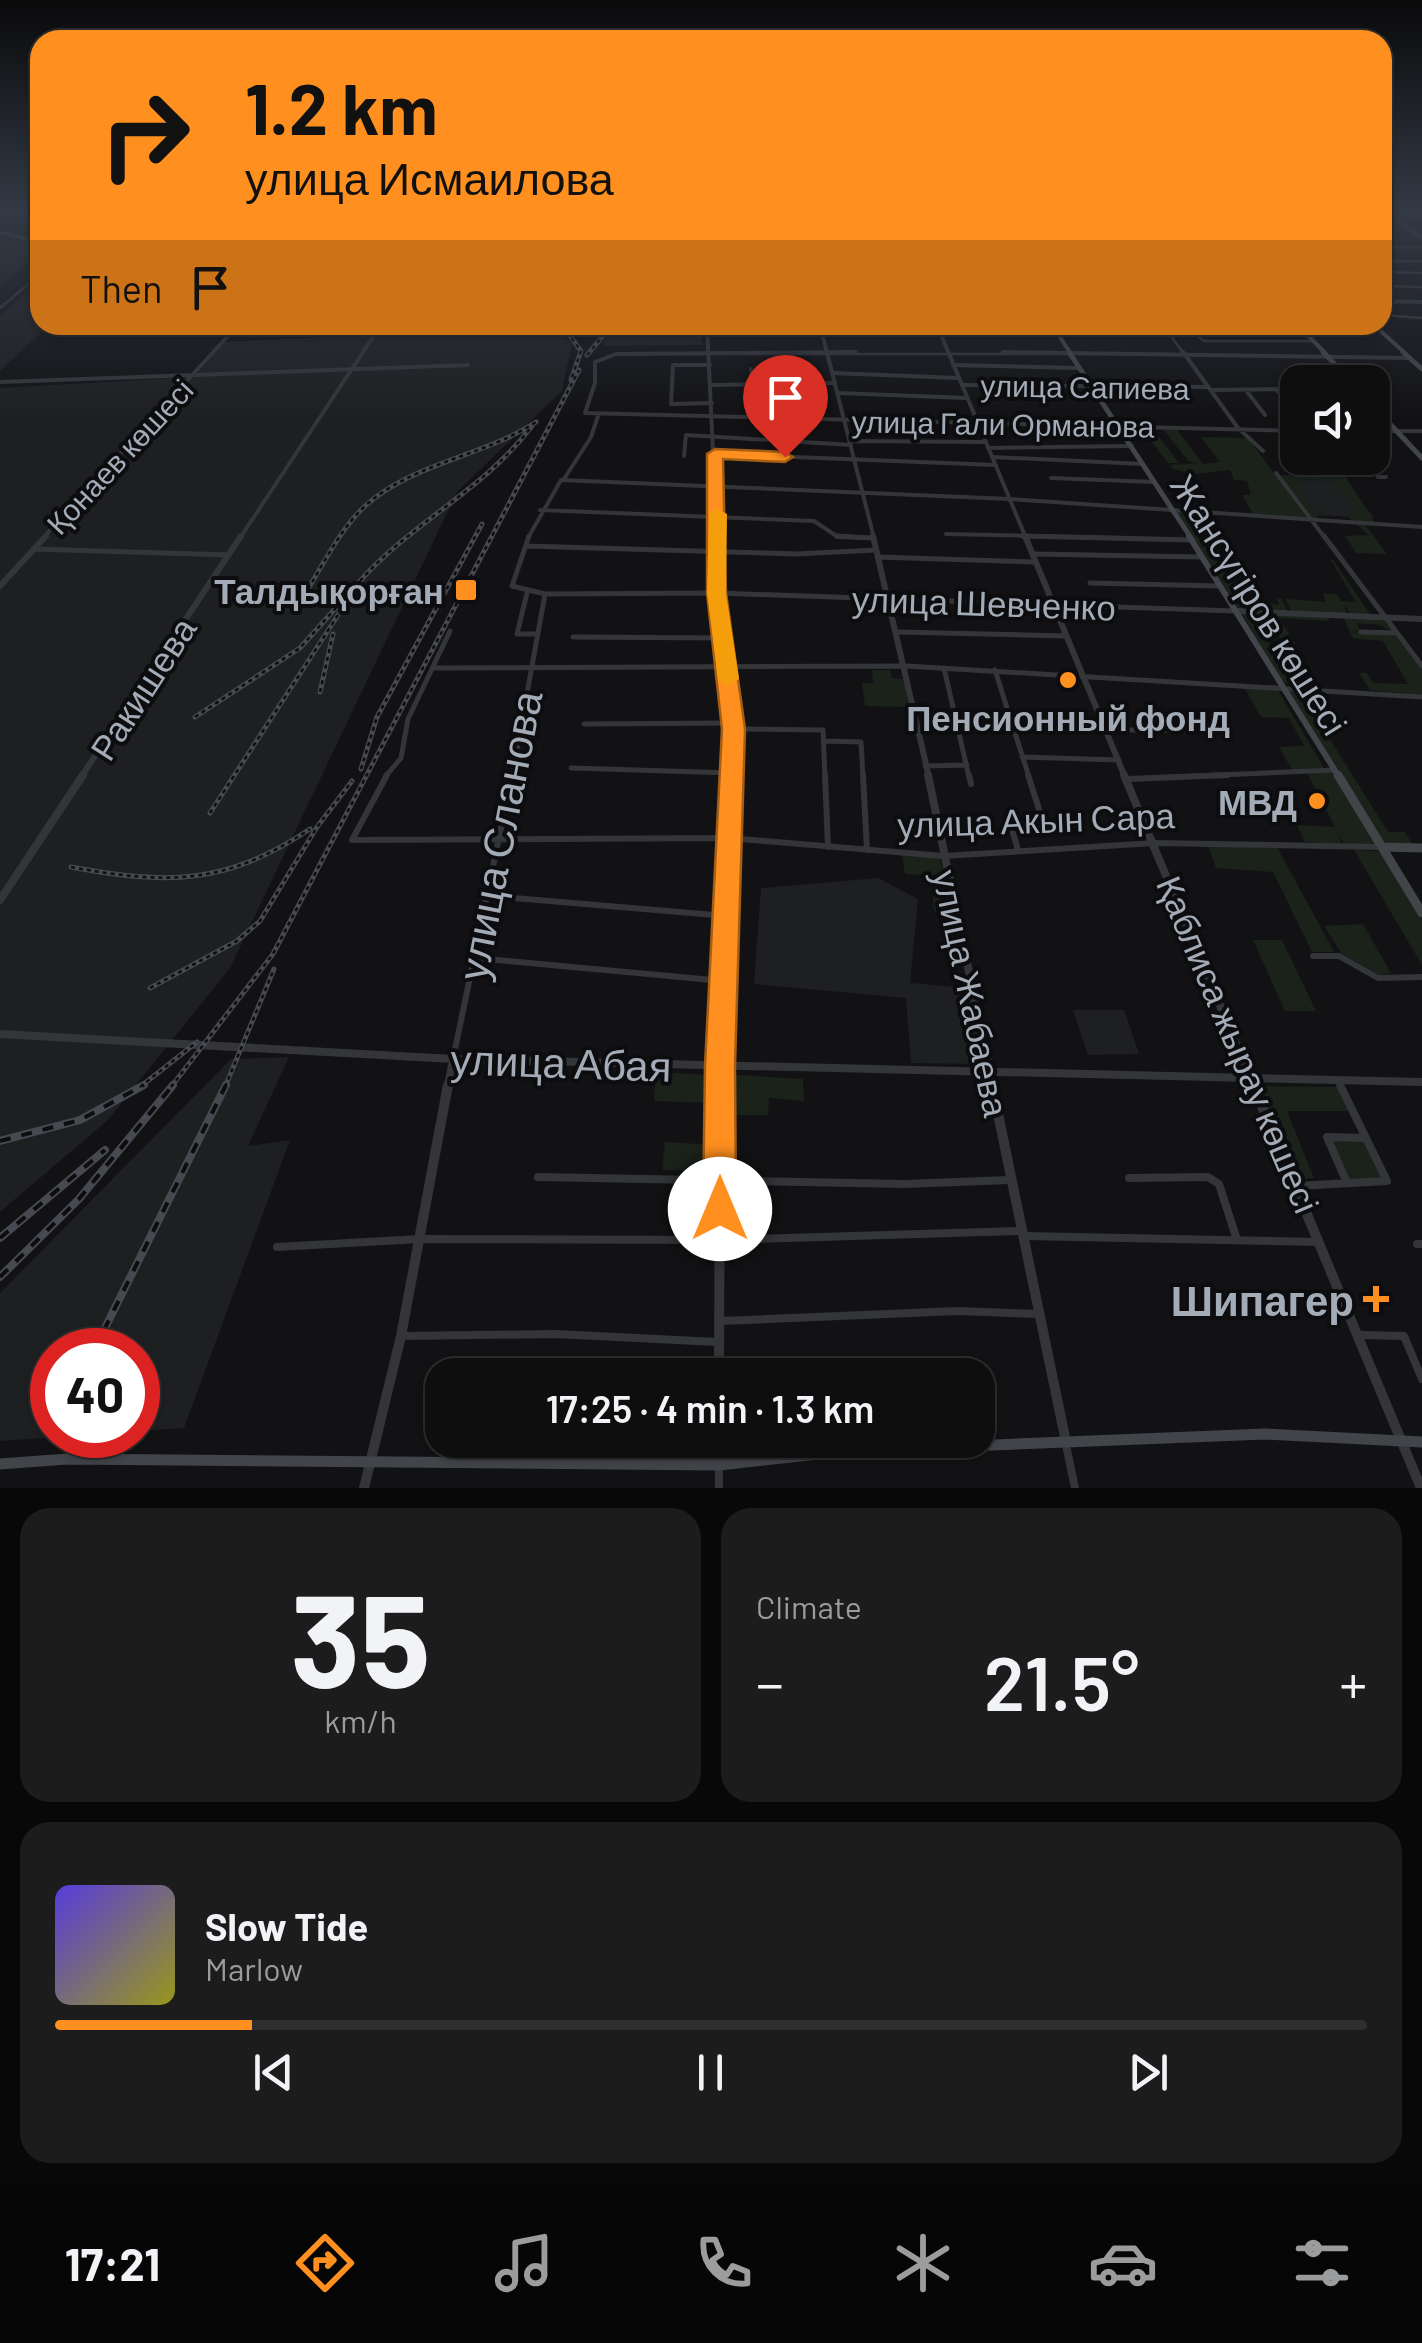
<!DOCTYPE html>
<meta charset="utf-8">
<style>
body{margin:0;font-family:Barlow,sans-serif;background:#1c1c1d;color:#f1f3f6;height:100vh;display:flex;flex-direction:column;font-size:38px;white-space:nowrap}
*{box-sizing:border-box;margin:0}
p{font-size:32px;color:#9b9c9e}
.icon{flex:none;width:55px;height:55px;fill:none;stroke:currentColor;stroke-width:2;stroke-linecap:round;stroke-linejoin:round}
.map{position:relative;height:1488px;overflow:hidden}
.sheet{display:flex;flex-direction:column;gap:20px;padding:20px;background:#080808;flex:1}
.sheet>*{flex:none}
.banner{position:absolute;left:30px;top:30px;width:1362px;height:305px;border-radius:30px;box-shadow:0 2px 8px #0004,0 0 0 2px #2e2e2f;background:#ff901f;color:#111;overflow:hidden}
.buttons{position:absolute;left:1280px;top:365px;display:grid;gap:20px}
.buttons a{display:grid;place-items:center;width:110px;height:110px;border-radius:20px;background:#0e0e0f;box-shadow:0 2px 8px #0004,0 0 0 2px #2e2e2f;font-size:50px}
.speed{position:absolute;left:30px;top:1328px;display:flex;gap:20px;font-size:50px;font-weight:700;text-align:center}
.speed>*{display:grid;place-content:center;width:130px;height:130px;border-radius:50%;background:#0e0e0f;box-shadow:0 2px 8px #0004,0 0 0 2px #2e2e2f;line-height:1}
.speed .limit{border:15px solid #d22;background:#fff;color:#111}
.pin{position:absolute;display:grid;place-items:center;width:85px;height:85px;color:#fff;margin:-102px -42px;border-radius:50% 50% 50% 0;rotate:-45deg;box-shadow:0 0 10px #0007}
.pin .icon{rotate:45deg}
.me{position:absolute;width:110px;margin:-55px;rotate:0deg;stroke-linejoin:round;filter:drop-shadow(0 0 8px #0008)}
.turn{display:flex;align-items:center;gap:35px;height:210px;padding:0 50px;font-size:45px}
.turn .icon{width:130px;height:130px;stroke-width:2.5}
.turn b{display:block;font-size:70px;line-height:85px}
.then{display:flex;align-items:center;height:95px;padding:0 50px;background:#0003;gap:20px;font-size:38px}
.big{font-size:75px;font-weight:600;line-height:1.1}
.sheet .tile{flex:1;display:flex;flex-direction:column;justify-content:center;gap:15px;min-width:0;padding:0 35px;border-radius:30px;background:#1c1c1d}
.sheet .dial{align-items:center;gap:0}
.dial b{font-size:130px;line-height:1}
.song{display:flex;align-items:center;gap:30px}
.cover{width:120px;height:120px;border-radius:15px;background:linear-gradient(135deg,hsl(250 70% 55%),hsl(60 70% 35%))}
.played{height:10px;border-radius:5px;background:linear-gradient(90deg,#ff901f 15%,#2e2e2f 15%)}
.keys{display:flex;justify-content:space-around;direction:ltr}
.heat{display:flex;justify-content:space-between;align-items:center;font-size:55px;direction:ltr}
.sheet .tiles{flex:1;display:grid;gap:20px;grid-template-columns:1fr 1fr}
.tile:last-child{grid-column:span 2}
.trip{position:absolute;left:425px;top:1358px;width:570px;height:100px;border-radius:30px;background:#0e0e0f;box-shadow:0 2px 8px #0004,0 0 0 2px #2e2e2f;font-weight:600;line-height:100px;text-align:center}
.tabs{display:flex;height:160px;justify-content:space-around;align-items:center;background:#060606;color:#9b9c9e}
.tabs .icon{width:70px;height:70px}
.tabs .on{color:#ff901f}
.tabs b{font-size:45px;color:#f1f3f6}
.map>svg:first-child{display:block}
</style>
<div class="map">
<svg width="1422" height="1488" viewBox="0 0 1422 1488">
<rect width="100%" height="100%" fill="#121214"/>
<path fill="#1e1f21" d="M 0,237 L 40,247 L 40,252 L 0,287 Z
M 40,281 L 40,325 L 49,325 L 0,371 L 0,316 Z
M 389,325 L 553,325 L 572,344 L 562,391 L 457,492 L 230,968 L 107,1121 L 0,1212 L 0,388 L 194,377 L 223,342 L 383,334 Z
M 605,325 L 702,325 L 702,345 L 603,346 Z
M 1283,478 L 1346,481 L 1374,518 L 1312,515 Z
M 878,878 L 918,899 L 910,983 L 968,988 L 985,1064 L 911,1063 L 906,998 L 754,984 L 761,888 Z
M 1073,1010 L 1124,1010 L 1139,1054 L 1088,1055 Z
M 289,1057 L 248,1146 L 290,1140 L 184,1428 L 138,1431 L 138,1350 L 52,1350 L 52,1435 L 86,1435 L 0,1441 L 0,1293 L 231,1059 Z"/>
<path fill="#1a221a" d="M 1139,426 L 1174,426 L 1203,464 L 1220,462 L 1201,437 L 1248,438 L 1307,518 L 1253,514 L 1242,495 L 1251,495 L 1247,481 L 1234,480 L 1230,470 L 1195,474 L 1173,469 L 1170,465 L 1199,463 L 1188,461 L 1163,429 L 1153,429 L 1179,463 L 1168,463 Z
M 1280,475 L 1346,477 L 1375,523 L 1364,523 L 1387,554 L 1356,553 L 1345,536 L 1368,535 L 1345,514 L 1359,514 L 1332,481 L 1303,479 L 1305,486 L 1297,486 L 1319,519 L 1310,517 Z
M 1176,511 L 1188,512 L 1189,523 L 1204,547 L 1215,547 L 1218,552 L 1212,555 L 1243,599 L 1279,605 L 1277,599 L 1281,598 L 1288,612 L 1239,609 Z
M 1330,559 L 1333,560 L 1370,614 L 1351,614 L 1343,604 L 1348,615 L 1292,612 L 1285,599 L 1326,602 L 1323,594 L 1337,594 L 1341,601 L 1356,602 Z
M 1241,612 L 1327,616 L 1330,621 L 1279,618 L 1297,646 L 1284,645 L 1268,617 L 1254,616 L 1289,678 L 1304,679 L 1308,686 L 1283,683 Z
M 1343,617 L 1382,618 L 1393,632 L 1380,625 L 1357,623 L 1360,631 L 1350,632 L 1396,634 L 1422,669 L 1422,695 L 1370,690 L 1359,673 L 1367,673 L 1373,683 L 1408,684 L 1383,641 L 1353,638 Z
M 872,670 L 890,670 L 892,678 L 904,679 L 909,707 L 865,706 L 862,683 L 873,683 Z
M 1242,684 L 1275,685 L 1324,768 L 1292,770 L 1279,747 L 1304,746 L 1289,718 L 1261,717 Z
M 1285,687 L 1298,688 L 1388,832 L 1405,832 L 1414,847 L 1383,846 Z
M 1333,772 L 1378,845 L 1344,844 L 1337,831 L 1342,844 L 1305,842 L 1297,825 L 1335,827 L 1307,773 Z
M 1208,846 L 1277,847 L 1334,952 L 1312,952 L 1273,872 L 1216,868 Z
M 1354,850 L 1380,851 L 1422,920 L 1422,965 Z
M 902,855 L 940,858 L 951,913 L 934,911 L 932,875 L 905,874 Z
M 1363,924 L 1391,973 L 1379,975 L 1342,954 L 1324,926 Z
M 1253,940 L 1282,940 L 1316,1011 L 1285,1011 Z
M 656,1072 L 711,1075 L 711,1103 L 654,1101 Z
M 724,1074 L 803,1079 L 804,1101 L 769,1098 L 768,1115 L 725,1115 Z
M 1258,1086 L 1337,1087 L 1349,1111 L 1287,1111 L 1314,1178 L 1298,1180 Z
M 1332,1140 L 1363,1140 L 1382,1178 L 1349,1180 Z
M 665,1142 L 717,1145 L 716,1171 L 662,1170 Z"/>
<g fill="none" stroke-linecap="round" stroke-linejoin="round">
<path stroke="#333539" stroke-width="2.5" d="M 1382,218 L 1422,218
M 1382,248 L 1422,247
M 1382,261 L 1422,261
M 1382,272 L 1422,273
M 1382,286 L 1422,287
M 0,308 L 40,274
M 1382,310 L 1394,316 L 1422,318
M 1163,325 L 1184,354
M 1300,326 L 1357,325
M 707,327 L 808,325
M 1054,328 L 1166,330
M 1165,328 L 1301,329
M 1188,328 L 1204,341 L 1313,341
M 708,335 L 942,335
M 615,354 L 1168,354"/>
<path stroke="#333539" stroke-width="4" d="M 856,352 L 616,354 L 595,362 L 595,383 L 585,413 L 1298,431
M 1003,352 L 1409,358
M 1183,352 L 1238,428 L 1263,451
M 710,365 L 673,365 L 671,404 L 712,403
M 953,365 L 1080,368
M 751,369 L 757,400
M 832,373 L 959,378
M 0,382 L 468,365
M 711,385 L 835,383
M 962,385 L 1209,387
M 1245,389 L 1265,415
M 1276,389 L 1297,414
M 1211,390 L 1298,389
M 838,393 L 967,398
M 1372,431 L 1422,431
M 850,441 L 985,442
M 988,448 L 1132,446
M 715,454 L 996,465
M 684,456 L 686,435 L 851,445
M 992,457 L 1143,464
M 1276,473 L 1325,538
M 1378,477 L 1386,477
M 1051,478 L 1154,482
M 564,479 L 591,437 L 598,416
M 540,510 L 814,521 L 838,537 L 872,538
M 946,534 L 1125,538
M 528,538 L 561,480 L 1010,499 L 1422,527"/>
<path stroke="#333539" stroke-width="5" d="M 529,536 L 512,586 L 545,594 L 717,593 L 1235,611
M 836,536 L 872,538
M 1022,536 L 1193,540
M 1324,536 L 1422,666
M 526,546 L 797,554 L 876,550
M 33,549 L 229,555
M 1034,554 L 1201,557
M 878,557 L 1034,562
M 1090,583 L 1219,586
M 527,593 L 517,634 L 536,634
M 898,632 L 1065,636
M 1361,632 L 1397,633
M 573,637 L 723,638
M 433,668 L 906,666 L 1422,697
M 944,668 L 969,777
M 995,670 L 1029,777
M 584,724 L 731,723
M 733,729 L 823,730 L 825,777
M 1108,730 L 1202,730
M 824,741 L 861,742 L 863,777
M 1022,757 L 1119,760
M 925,766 L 967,765
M 571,768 L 731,773
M 385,777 L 401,758 L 408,719 L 450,631
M 512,777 L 545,594
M 1171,777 L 1334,770"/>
<path stroke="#333539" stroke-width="6" d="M 387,775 L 352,840 L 729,838 L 943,856 L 1155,843 L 1382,847
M 825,775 L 828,847
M 863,775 L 867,850
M 969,775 L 971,784
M 1028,775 L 1039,809
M 1129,779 L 1228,775
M 1018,850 L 1011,826 L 1043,826
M 490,896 L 726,916
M 1313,956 L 1339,956 L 1378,978 L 1422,977
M 475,958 L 723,981
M 453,1059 L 512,775
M 1339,1082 L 1341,1087"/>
<path stroke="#333539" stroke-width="8" d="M 538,1177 L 905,1184 L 1009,1180
M 1129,1178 L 1208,1177 L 1219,1184 L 1237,1240
M 1347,1183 L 1327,1137 L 1366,1138
M 1297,1186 L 1387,1181 L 1340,1085
M 1025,1236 L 1319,1242
M 1417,1244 L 1422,1244
M 277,1247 L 420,1239 L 720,1240 L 1020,1231
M 720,1321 L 958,1311 L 1037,1314
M 1360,1335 L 1404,1336 L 1422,1379
M 403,1336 L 556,1334 L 717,1342
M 1066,1445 L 1075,1488
M 719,1468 L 719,1488"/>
<path stroke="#333539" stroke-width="4" d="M 1384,211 L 1422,238
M 1382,301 L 1422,302
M 707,325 L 717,538
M 820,325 L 874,538
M 937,325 L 1026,538
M 43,538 L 238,325
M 240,538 L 381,325"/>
<path stroke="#333539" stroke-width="6" d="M 717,536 C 717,617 734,696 731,777
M 873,536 L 929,777
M 1025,536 L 1125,777
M 0,586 L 46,536
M 1238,611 L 1422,619
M 81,777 L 241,536"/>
<path stroke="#333539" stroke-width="8" d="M 928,775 L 993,1087
M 1124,775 L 1254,1087
M 0,900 L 83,775
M 0,1034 L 453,1059 L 1422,1082
M 448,1087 L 453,1059
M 720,1087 L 731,775"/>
<path stroke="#333539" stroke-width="10" d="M 992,1085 L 1066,1442
M 1253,1085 L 1421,1488
M 719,1375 L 720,1085
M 719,1440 L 719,1464
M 364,1488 L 401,1336 L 448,1085"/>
<path stroke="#414449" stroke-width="4" d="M 0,232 L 40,243
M 1052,325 L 1071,354
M 1298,325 L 1326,354
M 1374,325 L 1406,354"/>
<path stroke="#414449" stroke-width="5" d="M 1069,352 L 1191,538
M 1323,352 L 1352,382
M 1403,352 L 1422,369
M 1372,405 L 1422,458"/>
<path stroke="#414449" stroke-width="6" d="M 1189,536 L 1339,777"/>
<path stroke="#414449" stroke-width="9" d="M 1338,775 L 1422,913
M 1382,847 L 1422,848"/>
<path stroke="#414449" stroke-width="11" d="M 0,1464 L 67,1459 L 719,1465 L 845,1451 L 1265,1434 L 1422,1442"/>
<defs>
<path id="rail-far1" d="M 562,325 L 581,351 L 571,380
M 587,355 L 612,325
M 360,581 C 412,522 484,490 532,426
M 308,589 C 325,561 340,530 364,507 C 411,463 483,457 536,422
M 320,692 L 333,634
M 195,717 L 300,648 L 360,581 L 210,813
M 361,769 L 377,717 L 482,524
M 71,867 C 168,885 226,885 310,829
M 150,988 L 237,941 L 260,921 L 317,827 L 352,781
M 140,1087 L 197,1042
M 171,1087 L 273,954 L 579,370
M 225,1087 L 274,969"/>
<path id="rail" d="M 0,1141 L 80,1120 L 144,1085
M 0,1238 L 105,1150
M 0,1277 L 79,1199 L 173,1085
M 94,1350 L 226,1085"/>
</defs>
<use href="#rail-far1" stroke="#46494f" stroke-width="5"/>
<use href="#rail" stroke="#46494f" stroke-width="8"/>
<use href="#rail-far1" stroke="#0d0d0f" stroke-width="2.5" stroke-dasharray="4" stroke-linecap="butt"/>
<use href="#rail" stroke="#0d0d0f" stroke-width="4" stroke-dasharray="11" stroke-linecap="butt"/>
</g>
<linearGradient id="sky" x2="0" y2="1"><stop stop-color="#0a0a0b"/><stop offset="0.5" stop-color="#333945"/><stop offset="1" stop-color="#333945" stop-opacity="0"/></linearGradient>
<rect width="1422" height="420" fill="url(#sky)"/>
<path fill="#ff901f" stroke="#a65e14" stroke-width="2.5" d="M 715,449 L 785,452 L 793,457 L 785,462 L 723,459 L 726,593 L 745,729 L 735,1066 L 736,1209 L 731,1220 L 720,1225 L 708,1220 L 703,1209 L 705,1066 L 722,729 L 707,593 L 707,454 Z"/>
<path fill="#f59e0b" d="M 718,509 L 727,514 L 726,593 L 739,679 L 728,686 L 718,679 L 707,593 L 709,514 Z"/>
<g fill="#ff901f" stroke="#0d0d0f" stroke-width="4">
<rect x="454" y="578" width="24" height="24" rx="5"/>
<circle cx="1068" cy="680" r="10"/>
<circle cx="1317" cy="801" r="10"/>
<path d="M1371 1284h10v10h10v10h-10v10h-10v-10h-10v-10h10z"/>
</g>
<g text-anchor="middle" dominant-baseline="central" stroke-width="8" stroke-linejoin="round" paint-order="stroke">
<g font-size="30" fill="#a2abb6" stroke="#0d0d0f">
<text transform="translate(1085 386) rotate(1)">улица Сапиева</text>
<text transform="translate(1003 423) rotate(1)">улица Гали Орманова</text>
<text transform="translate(119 456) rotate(-47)">Қонаев көшесі</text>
</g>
<g font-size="35" font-weight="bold" fill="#a2abb6" stroke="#0d0d0f" text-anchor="end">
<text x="444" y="590">Талдықорған</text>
<text x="1068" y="717" text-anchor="middle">Пенсионный фонд</text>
<text x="1297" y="801">МВД</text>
</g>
<g font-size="35" fill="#a2abb6" stroke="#0d0d0f">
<text transform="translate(984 602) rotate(2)">улица Шевченко</text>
<text transform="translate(1260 604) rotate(58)">Жансүгіров көшесі</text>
<text transform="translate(142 688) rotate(-57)">Ракишева</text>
<text transform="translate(1036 819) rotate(-2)">улица Акын Сара</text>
<text transform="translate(972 993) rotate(78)">улица Жабаева</text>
<text transform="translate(1239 1044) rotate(67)">Қаблиса жырау көшесі</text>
</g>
<g font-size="42" fill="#a2abb6" stroke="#0d0d0f">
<text transform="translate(498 835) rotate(-79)">улица Сланова</text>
<text transform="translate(561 1061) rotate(2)">улица Абая</text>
</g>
<g font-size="42" font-weight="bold" fill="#a2abb6" stroke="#0d0d0f" text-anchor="end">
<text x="1354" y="1299">Шипагер</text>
</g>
</g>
</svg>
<div class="buttons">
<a><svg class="icon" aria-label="sound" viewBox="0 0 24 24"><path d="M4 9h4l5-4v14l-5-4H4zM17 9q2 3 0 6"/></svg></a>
</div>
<div class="speed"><div class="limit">40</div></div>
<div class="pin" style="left:785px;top:457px;background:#d93025"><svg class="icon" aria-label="arrive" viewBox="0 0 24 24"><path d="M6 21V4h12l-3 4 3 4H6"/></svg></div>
<svg class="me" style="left:720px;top:1209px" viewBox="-20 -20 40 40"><circle r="19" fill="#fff"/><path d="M0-13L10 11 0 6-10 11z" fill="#ff901f"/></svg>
<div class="trip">17:25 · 4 min · 1.3 km</div>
<div class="banner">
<div class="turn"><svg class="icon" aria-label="right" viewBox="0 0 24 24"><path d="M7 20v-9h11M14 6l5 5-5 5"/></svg><div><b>1.2 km</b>улица Исмаилова</div></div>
<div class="then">Then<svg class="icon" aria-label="arrive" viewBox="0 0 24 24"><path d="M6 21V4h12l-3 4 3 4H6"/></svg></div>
</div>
</div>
<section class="sheet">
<div class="tiles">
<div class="tile dial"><b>35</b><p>km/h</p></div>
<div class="tile"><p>Climate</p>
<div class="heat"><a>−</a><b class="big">21.5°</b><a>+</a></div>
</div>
<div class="tile">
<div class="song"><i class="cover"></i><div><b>Slow Tide</b><p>Marlow</p></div></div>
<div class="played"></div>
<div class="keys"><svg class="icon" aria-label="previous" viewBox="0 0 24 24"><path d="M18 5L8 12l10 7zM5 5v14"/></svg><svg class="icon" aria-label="pause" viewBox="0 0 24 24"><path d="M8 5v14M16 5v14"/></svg><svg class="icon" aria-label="next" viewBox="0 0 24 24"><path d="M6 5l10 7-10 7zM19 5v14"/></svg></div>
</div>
</div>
</section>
<nav class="tabs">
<b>17:21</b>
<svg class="icon on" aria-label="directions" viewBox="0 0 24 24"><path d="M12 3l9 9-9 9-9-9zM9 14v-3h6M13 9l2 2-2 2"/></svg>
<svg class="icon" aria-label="music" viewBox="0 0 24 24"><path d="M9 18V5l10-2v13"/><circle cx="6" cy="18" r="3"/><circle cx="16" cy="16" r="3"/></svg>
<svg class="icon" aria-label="phone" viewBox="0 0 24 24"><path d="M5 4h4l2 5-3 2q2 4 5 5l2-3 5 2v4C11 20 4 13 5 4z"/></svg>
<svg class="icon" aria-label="climate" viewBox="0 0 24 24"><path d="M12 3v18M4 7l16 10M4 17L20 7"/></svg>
<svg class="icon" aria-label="car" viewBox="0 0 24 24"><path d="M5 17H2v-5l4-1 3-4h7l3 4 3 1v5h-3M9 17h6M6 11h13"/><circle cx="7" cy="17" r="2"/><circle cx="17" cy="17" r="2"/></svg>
<svg class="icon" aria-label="filters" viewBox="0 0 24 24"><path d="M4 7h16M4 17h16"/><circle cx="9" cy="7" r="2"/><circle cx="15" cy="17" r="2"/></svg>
</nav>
